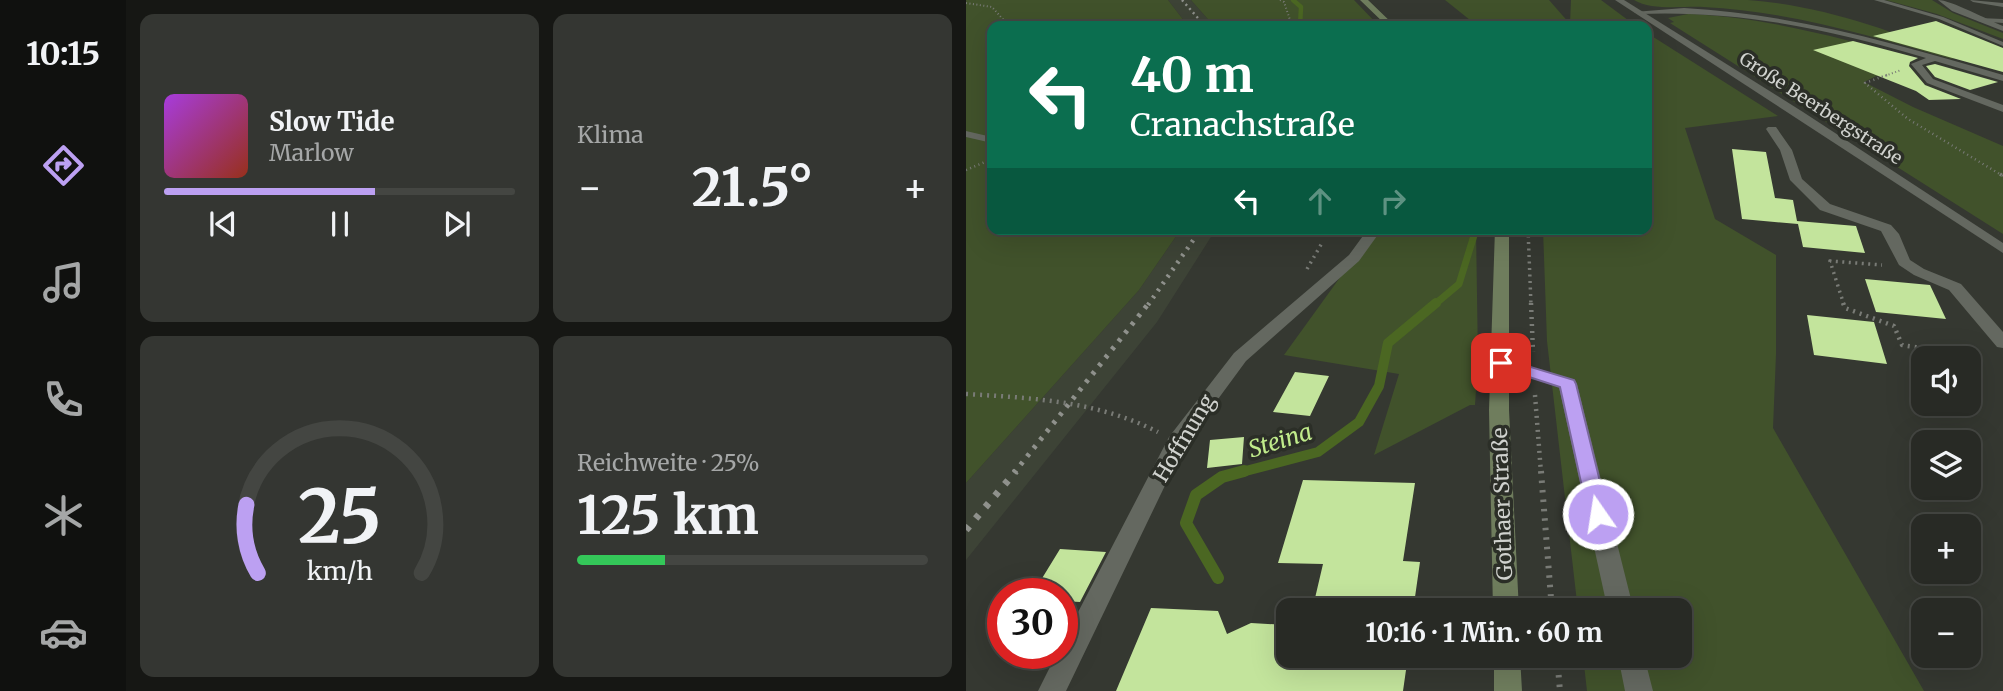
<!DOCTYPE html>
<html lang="de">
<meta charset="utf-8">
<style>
body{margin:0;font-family:Merriweather,serif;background:#343632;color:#f1f3f6;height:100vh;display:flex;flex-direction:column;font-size:26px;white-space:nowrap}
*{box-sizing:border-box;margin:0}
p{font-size:23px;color:#a5a7a7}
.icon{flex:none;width:38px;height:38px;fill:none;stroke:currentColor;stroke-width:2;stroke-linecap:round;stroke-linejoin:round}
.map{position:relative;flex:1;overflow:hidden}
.side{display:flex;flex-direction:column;gap:14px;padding:14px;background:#161714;width:840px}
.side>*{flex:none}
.hud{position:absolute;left:21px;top:21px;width:665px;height:214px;border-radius:14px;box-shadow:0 7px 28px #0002,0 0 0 2px #444642;background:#0b6e4f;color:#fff;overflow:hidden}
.controls{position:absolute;left:945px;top:346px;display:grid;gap:14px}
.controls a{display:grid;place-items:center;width:70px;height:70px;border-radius:14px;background:#282a25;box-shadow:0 7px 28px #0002,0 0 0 2px #444642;font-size:35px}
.speed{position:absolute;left:21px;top:578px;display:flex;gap:14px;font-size:35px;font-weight:700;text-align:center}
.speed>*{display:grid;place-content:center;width:91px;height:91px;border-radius:50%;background:#282a25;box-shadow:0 7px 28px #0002,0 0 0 2px #444642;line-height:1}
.speed .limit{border:10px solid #d22;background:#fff;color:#111}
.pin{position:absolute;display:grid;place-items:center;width:60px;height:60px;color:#fff;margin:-30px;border-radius:14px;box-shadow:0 4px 10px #0006}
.me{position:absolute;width:77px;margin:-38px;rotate:347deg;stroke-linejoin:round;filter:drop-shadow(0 0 5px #0008)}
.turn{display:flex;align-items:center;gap:24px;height:147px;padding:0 28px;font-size:32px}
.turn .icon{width:91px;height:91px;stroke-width:2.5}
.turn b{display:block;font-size:49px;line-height:60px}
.lanes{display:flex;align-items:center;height:66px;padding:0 28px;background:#0003;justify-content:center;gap:35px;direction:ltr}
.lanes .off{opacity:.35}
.big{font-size:52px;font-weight:700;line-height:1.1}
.side .tile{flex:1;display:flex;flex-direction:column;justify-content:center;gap:10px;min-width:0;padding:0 24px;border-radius:14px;background:#343632}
.side .dial{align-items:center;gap:0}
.dial svg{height:182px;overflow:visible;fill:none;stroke:#444642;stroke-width:7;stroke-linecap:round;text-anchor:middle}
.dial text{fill:#f1f3f6;stroke:none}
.song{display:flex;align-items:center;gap:21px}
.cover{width:84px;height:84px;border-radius:10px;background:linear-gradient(135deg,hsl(280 70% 55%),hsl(10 70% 35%))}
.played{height:7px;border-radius:4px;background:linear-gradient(90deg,#bca0f2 60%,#444642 60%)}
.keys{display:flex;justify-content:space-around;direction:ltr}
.heat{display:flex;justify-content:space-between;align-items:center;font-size:38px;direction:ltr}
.charge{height:10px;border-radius:5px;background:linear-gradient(90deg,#34c759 25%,#444642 0)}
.side .tiles{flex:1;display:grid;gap:14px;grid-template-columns:repeat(2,1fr)}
.trip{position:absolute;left:310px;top:598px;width:416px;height:70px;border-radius:14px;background:#282a25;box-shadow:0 7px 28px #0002,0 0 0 2px #444642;font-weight:700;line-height:70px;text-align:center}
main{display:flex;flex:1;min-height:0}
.dock{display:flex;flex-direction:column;width:126px;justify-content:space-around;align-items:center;background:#10110f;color:#a5a7a7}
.dock .icon{width:49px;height:49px}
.dock .on{color:#bca0f2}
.dock b{font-size:32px;color:#f1f3f6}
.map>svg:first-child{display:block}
</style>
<main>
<nav class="dock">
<b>10:15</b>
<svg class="icon on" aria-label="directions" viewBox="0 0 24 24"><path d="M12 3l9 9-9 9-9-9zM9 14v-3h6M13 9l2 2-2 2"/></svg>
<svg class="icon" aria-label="music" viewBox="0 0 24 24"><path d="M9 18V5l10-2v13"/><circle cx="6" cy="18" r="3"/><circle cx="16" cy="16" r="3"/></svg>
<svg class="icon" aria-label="phone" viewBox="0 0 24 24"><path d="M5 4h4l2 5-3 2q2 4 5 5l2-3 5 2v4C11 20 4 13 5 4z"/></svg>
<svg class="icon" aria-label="climate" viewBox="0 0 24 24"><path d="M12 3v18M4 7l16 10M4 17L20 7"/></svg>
<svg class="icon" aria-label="car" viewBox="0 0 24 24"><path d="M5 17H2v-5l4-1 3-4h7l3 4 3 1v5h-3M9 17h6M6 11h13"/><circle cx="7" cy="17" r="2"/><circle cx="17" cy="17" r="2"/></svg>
</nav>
<section class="side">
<div class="tiles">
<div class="tile">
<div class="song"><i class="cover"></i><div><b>Slow Tide</b><p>Marlow</p></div></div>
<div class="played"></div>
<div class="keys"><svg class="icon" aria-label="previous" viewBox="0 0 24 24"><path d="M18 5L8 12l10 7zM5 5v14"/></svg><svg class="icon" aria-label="pause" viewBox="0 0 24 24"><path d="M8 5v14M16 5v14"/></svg><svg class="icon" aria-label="next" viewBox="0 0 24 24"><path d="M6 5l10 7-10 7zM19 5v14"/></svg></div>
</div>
<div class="tile"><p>Klima</p>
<div class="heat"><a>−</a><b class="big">21.5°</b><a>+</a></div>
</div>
<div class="tile dial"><svg viewBox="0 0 100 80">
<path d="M14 69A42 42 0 1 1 86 69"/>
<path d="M14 69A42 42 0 0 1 9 39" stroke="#bca0f2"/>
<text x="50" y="56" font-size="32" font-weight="700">25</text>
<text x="50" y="72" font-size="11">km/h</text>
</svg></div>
<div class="tile"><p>Reichweite · 25%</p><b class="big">125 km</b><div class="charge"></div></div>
</div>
</section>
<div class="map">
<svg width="1037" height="691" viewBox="0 0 1037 691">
<rect width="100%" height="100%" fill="#353831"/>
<path fill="#3d4336" d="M 202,0 L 225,0 L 248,26 L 222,26 Z
M 215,229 L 250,229 L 191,322 L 0,560 L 0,483 L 173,290 Z"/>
<path fill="#41522b" d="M 0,0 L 202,0 L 222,26 L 26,26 L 26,229 L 215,229 L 173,290 L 0,483 Z
M 225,0 L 388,0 L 413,26 L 248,26 Z
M 479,0 L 583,0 L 604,24 L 605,0 L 635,0 L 670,26 L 454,26 L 504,20 Z
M 668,0 C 706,0 744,0 782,0 C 853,5 925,30 990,57 L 986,59 C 904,36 823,11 737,7 C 717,6 686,11 668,0 Z
M 920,0 L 966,0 L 987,13 L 1037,33 L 1037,39 L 971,14 Z
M 722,14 C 800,17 873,38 948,58 L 898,82 L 947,107 L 1037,146 L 1037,234 L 704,23 L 708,22 L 702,18 Z
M 681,33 L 812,116 L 719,128 L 749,219 L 810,255 L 810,354 L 807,428 L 958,691 L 621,691 L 617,656 L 714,656 L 714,611 L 612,611 L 581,341 L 577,229 L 681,229 Z
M 409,229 L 510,229 L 512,360 L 509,405 L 504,405 L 408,455 L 433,374 L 318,355 Z"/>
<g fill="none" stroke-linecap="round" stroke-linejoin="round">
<path stroke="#4b6722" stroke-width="4.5" d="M 327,0 L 335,7 L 334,26"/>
<path stroke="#4b6722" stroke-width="7" d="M 468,305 L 493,284 L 510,229"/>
<path stroke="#4b6722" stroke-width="10" d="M 272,473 L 352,452 L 393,422 L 413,386 L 422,343 L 470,303"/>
<path stroke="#4b6722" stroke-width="12" d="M 252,578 L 220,523 L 230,495 L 256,477 L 278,471"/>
</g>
<path fill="#c3e49c" d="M 970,21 L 1037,48 L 1037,72 L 907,36 Z
M 887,41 L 952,58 L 944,62 L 943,66 L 959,85 L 995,99 L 963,100 L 950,91 L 847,50 Z
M 969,64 L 1032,82 L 1004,90 L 969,77 L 960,66 Z
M 766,149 L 800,152 L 809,198 L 827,200 L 831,221 L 890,226 L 899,253 L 837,247 L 832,224 L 776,219 Z
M 899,279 L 964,285 L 980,319 L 910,312 Z
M 841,315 L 908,322 L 921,364 L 848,355 Z
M 329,372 L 363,376 L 344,416 L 307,412 Z
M 278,437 L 276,464 L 241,468 L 244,440 Z
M 337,480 L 449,483 L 437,561 L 454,562 L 447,611 L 346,611 L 357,564 L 312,563 Z
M 94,549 L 140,552 L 114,602 L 96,601 L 96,593 L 67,593 Z
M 185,608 L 252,611 L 261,634 L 285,623 L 322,625 L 322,656 L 442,656 L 437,691 L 150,691 Z"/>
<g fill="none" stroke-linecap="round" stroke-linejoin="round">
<path stroke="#797b76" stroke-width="2" stroke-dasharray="1 2.5" stroke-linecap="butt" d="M 314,0 L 318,2 L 326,26
M 0,3 L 26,7 L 43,26
M 916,77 L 935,70"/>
<path stroke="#797b76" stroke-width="2.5" stroke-dasharray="1 3.5" stroke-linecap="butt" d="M 921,75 L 899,83 L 942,119 L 1037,176
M 26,78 L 26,90
M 0,170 L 26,159"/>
<path stroke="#797b76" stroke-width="3.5" stroke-dasharray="2 4.5" stroke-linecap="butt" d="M 1034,174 L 1037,176
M 562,229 L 565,305
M 341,269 L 356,243
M 878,305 L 864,261 L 916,265"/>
<path stroke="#797b76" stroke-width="4.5" stroke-dasharray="2 5" stroke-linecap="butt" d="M 565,303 L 567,352
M 877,303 L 879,308 L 928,326 L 936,345 L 967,350
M 0,394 C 67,398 131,401 192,432
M 569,395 L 575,473"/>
<path stroke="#797b76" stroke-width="6" stroke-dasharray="2.5 7" stroke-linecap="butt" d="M 575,471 L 586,611
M 591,656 L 594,691"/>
<path fill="#646860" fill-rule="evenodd" d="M 908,0 L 918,0 L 977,17 L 1037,42 L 1037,46 L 973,19 Z
M 1004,0 L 1037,3 L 1037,7 L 1007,2 Z
M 1013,18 L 1037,19 L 1037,23 L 1011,21 Z
M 0,131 L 26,137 L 26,143 L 0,137 Z"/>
<path fill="#646860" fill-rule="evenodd" d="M 972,0 C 985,0 1022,20 1037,26 L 1037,31 L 986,11 Z
M 718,8 C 828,14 932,44 1037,75 L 1037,81 L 969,61 L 956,65 L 967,79 L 1037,105 L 1037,112 L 961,83 L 945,64 L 960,58 C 863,29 773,10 672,14 L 668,12 Z
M 802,127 L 810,127 L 826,150 L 836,179 L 864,204 L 925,225 L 933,234 L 944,260 L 958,269 L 995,284 L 1037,332 L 1037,348 L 1031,347 L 983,290 L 948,275 L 933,265 L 915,231 L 854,210 L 824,180 L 814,150 L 800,129 Z
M 402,229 L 416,229 L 393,261 L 280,361 L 219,444 L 100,691 L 72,691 L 91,653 L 96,653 L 96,643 L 203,437 L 268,353 L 383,255 Z
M 535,358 L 609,380 L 611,384 L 668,611 L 642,611 L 593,387 L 529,367 L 526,363 Z
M 652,656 L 678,656 L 687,691 L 659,691 Z"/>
<path fill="#646860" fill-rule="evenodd" d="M 649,0 L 658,0 L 837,112 L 1037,243 L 1037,253 Z"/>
<path fill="#6f7d5d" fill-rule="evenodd" d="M 394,0 L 402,0 L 429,26 L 421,26 Z
M 529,229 L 543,229 L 543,410 L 553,611 L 527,611 L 523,410 Z
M 528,656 L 554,656 L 556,691 L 528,691 Z"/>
<path stroke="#8f918c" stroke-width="2.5" stroke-dasharray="2 3.5" stroke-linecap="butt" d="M 216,0 L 239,26"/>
<path stroke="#8f918c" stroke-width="4.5" stroke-dasharray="2.5 6" stroke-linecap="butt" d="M 182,305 L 235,229"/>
<path stroke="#8f918c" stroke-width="5" stroke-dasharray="3.5 7" stroke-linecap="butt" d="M 48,473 L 183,303"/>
<path stroke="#8f918c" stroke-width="7" stroke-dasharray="5 10" stroke-linecap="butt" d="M 0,530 L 50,471"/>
</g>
<path fill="#bca0f2" stroke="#7a689d" stroke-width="2" d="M 535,358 L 608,380 L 610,384 L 642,514 L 639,520 L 632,522 L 625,520 L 622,514 L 594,387 L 529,366 L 527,363 Z"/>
<g text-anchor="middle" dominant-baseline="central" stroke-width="7" stroke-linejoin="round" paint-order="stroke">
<g font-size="18" fill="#d0d2ce" stroke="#2b2e27">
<text transform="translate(855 108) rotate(33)">Große Beerbergstraße</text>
</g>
<g font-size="21" fill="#d0d2ce" stroke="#2b2e27">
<text transform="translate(218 438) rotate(-59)">Hoffnung</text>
<text transform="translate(536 504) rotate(-92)">Gothaer Straße</text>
</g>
<g font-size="23" font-style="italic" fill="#c0eb8b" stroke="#2b2e27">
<text transform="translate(314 440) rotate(-17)">Steina</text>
</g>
</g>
</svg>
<div class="controls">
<a><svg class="icon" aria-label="sound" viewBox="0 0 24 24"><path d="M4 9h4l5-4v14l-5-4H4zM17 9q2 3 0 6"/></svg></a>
<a><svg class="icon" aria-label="layers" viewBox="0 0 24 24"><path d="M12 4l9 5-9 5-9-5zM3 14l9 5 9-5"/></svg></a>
<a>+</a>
<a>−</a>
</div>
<div class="speed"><div class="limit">30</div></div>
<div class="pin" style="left:535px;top:363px;background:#d93025"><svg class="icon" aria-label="arrive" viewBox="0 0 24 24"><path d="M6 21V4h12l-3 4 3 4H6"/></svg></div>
<svg class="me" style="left:632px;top:514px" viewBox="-20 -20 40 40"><circle r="17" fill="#bca0f2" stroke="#fff" stroke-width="3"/><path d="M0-11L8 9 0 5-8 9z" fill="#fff"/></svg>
<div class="trip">10:16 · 1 Min. · 60 m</div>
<div class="hud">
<div class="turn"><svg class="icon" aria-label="left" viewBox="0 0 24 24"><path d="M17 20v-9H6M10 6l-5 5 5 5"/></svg><div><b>40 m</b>Cranachstraße</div></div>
<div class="lanes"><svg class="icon" aria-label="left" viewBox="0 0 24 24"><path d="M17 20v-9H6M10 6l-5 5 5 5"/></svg><svg class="icon off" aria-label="ahead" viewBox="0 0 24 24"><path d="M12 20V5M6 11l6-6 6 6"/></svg><svg class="icon off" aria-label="right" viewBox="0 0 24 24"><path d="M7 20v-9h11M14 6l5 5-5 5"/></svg></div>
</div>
</div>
</main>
